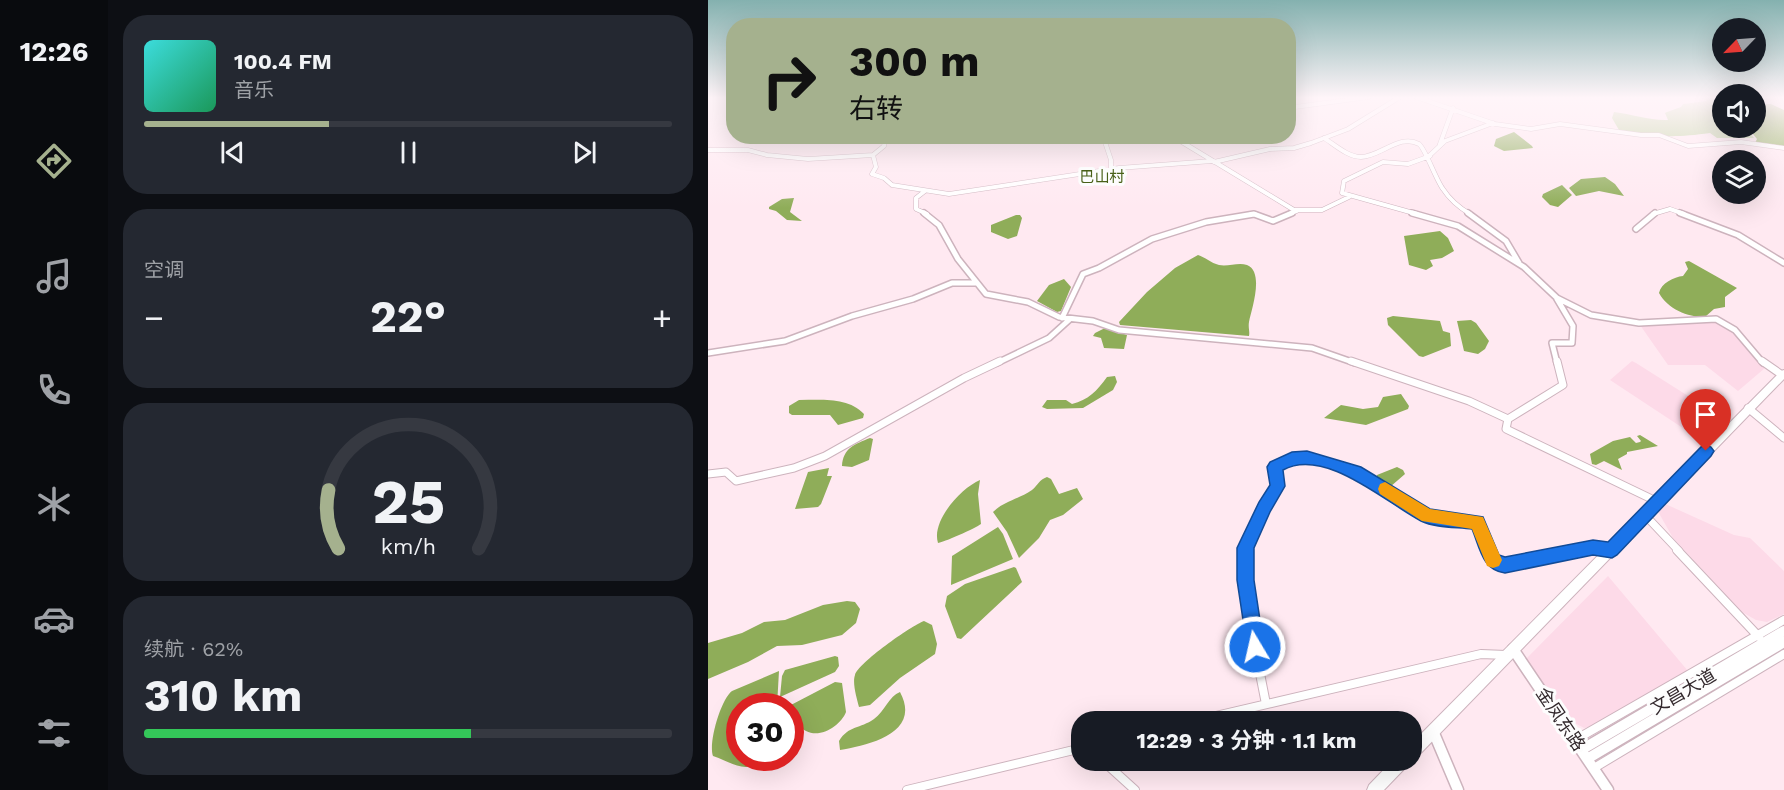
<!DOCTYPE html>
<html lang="zh">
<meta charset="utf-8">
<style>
body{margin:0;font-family:"Work Sans","Noto Sans SC",sans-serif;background:#242831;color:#f1f3f6;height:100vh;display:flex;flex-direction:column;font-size:22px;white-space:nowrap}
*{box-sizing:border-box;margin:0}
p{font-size:20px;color:#9ea1a6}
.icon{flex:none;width:33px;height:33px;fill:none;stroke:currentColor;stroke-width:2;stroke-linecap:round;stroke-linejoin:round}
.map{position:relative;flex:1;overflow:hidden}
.details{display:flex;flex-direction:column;gap:15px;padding:15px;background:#0d0f14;width:600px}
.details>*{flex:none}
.banner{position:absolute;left:18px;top:18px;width:570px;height:126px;border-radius:24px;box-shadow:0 6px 24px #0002;background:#a5b18e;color:#111;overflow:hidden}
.needle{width:39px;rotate:245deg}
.buttons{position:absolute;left:1004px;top:18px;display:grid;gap:12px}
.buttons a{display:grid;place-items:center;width:54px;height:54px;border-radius:50%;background:#171b24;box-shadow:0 6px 24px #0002;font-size:30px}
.speed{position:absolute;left:18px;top:693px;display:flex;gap:12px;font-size:30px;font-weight:700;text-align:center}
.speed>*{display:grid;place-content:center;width:78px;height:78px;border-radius:50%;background:#171b24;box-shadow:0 6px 24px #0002;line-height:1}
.speed .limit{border:9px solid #d22;background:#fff;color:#111}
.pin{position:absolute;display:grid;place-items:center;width:51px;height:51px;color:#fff;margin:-62px -26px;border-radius:50% 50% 50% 0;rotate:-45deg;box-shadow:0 0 6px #0007}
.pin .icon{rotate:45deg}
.me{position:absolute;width:66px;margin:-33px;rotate:351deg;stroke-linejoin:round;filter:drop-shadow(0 0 4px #0008)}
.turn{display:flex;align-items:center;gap:21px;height:126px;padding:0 24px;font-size:27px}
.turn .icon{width:78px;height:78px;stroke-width:2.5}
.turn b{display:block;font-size:42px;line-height:51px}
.big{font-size:45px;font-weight:700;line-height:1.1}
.details .widget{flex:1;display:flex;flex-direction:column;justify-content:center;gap:9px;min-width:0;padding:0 21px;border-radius:24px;background:#242831}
.details .dial{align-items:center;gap:0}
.dial svg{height:156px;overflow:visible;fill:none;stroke:#363941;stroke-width:7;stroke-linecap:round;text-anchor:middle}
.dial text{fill:#f1f3f6;stroke:none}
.song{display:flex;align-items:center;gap:18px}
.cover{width:72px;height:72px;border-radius:9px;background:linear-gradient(135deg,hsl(180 70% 55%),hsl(150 70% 35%))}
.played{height:6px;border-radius:3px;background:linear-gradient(90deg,#a5b18e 35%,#363941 35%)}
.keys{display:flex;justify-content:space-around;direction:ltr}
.heat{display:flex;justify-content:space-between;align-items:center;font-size:33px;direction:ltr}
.charge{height:9px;border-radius:4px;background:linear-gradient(90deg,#34c759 62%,#363941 0)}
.trip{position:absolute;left:363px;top:711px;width:351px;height:60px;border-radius:24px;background:#171b24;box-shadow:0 6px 24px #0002;font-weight:700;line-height:60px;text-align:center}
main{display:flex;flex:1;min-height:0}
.tabs{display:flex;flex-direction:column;width:108px;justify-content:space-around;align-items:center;background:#090b0e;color:#9ea1a6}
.tabs .icon{width:42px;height:42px}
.tabs .on{color:#a5b18e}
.tabs b{font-size:27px;color:#f1f3f6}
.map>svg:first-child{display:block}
</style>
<main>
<nav class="tabs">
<b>12:26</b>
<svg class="icon on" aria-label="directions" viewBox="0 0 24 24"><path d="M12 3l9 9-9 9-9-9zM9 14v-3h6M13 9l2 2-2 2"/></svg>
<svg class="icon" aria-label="music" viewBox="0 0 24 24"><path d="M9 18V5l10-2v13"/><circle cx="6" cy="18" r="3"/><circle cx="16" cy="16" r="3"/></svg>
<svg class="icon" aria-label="phone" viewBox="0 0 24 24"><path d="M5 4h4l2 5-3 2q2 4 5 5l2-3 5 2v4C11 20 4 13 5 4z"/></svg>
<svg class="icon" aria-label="climate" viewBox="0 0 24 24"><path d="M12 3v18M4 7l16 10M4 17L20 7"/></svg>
<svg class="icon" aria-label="car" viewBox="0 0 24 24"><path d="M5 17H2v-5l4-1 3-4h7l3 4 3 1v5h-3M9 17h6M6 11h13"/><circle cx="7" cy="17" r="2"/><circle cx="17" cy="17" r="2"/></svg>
<svg class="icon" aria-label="filters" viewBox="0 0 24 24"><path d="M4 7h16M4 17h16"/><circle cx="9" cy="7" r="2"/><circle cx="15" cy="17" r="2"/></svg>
</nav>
<section class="details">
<div class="widget">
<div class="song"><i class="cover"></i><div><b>100.4 FM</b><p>音乐</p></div></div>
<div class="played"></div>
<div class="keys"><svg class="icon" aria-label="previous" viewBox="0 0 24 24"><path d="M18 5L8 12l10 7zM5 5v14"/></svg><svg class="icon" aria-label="pause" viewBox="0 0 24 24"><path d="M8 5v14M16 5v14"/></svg><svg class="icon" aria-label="next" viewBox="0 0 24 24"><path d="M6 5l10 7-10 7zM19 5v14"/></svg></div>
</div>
<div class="widget"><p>空调</p>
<div class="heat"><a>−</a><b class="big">22°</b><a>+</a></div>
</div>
<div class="widget dial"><svg viewBox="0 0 100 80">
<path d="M14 69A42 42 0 1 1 86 69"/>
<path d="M14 69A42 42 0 0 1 9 39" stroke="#a5b18e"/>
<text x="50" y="56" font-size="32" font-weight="700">25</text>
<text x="50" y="72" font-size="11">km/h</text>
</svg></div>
<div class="widget"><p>续航 · 62%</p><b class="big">310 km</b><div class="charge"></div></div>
</section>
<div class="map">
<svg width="1076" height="790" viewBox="0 0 1076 790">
<rect width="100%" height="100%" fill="#ffe9f1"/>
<path fill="#fddae8" d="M 1011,320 L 1019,324 L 1057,368 L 1030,391 L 997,365 L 960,365 L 932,325 Z
M 924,361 L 928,363 L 1015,418 L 993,440 L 902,380 Z
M 953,502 L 1026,535 L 1042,538 L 1076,571 L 1076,614 L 1059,622 L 1048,620 L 1034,612 L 965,538 L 948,508 Z
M 900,576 L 980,671 L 887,726 L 876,728 L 858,718 L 818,659 Z"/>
<path fill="#bed29e" d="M 995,97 L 1009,97 L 1014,101 L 1014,128 L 1038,128 L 1046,138 L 1009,138 L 1002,133 C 966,138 947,137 911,130 L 904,118 L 906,112 C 924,114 943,121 960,120 L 957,113 L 959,112 L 973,107 L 975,104 L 999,101 Z"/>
<path fill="#8fad59" d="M 1047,104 L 1063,104 L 1076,110 L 1076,148 L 1047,143 L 1049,139 L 1040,128 L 1047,128 L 1049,113 Z
M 806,132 L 824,146 L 825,148 L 796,151 L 786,146 L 788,139 Z
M 897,177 L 907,184 L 916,196 L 891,191 L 868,196 L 861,188 L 873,179 Z
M 854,185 L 864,195 L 850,207 L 842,205 L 834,197 L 835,194 Z
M 86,198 L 82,212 L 94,221 L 79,220 L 68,211 L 61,209 L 61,207 L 74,199 Z
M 308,215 L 312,215 L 314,218 L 309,236 L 300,239 L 283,232 L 283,225 Z
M 732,231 L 740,238 L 746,251 L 734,258 L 722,260 L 725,266 L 718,270 L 701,265 L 696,236 Z
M 490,255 C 497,257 503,263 511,265 C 520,267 530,262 539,265 C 557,272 543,311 541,322 C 540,328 542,331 541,336 L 412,325 L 411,322 L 439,292 L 467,268 Z
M 981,261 L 1029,288 L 1017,297 L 1017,307 L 1006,309 L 997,317 C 979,317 960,309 951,293 C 953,283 966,277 975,276 L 980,269 L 977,262 Z
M 356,279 L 363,287 L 353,311 L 349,312 L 329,301 L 341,285 Z
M 685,316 L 732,321 L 735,331 L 742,333 L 743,346 L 715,357 L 711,356 L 680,325 L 679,318 Z
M 763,320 L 768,323 L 781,341 L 777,349 L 770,354 L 756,351 L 749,321 Z
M 397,328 L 419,335 L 416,349 L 396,348 L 393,338 L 385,336 L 387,333 Z
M 407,376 L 409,382 L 405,390 L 375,408 L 339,409 L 334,407 L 339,400 L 358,400 L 364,404 C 380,400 389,391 399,377 Z
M 693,394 L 701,406 L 700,409 L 658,425 L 616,418 L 633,405 L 655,409 L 670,407 L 675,397 Z
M 91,400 C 114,400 140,397 156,414 L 155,418 L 130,425 L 122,415 L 84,415 L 81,413 L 81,406 Z
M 932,435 L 950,446 L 919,452 L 919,454 L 910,459 L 914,470 L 896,461 L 888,465 L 884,464 L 882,454 L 905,441 L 922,437 L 928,443 L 932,442 L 933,441 L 929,436 Z
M 162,438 L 165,439 L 161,460 L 144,467 L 134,466 C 135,448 147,444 162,438 Z
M 689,467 L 695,470 L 697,474 L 682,487 L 668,481 L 669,475 Z
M 121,468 L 119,476 L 124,476 L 113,504 L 110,507 L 87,509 L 100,472 Z
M 339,477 L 343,479 L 351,494 L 369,488 L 375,499 L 355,515 L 342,520 L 331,538 L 311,558 L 299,532 L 285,512 C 296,501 311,499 324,490 C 330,485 331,480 339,477 Z
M 272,480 L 270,494 L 273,524 C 268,528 234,543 230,543 C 223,521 253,488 272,480 Z
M 290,527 L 295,534 L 305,559 L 243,585 L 244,556 Z
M 306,567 L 308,568 L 314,582 L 253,639 L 249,638 L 237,606 L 239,596 L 257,584 Z
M 139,601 L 147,602 L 152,609 L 148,623 L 134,635 L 94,645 L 69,646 L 40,662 L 0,679 L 0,643 L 34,633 L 56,622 L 77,620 L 115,605 Z
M 216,621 L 224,625 L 229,644 L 227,654 L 192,678 L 162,705 L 151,707 C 149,699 144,683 147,675 C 150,663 203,626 216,621 Z
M 127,656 L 130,657 L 131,666 L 127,672 L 72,697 L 74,676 L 77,670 Z
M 71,671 L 69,706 L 32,706 L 32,758 L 59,758 C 37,775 28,764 5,756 C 0,743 13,699 24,691 Z
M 127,682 L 134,683 L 138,712 C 133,725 113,739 98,731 C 92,728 87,722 83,718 L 81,706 Z
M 192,692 C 214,733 161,745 132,750 L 131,741 C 141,725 152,729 166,719 C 177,711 181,696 192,692 Z"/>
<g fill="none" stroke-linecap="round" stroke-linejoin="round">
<defs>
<path id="minor-far3" d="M 708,97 L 787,124 L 823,129 L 852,124 L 933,135 L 951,135 L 980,146 L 1033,142 L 1076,148
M 580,110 L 587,107 L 661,97
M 178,136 L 176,146 L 165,155 L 168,167 L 164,174 L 176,178 L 184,185 L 241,194 L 411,168 L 504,161
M 395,136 L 403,160 L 403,169
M 464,136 L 586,210 L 614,210 L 641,197
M 616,138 C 627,145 640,157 653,157 C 672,157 692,133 711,144 C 717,148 728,180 735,189 C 742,200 752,208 762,214
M 470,141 L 486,136
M 732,144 L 745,108
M 0,150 L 40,150 L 59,155 L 100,159 L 165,155
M 721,156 L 737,141 L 785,123
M 506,162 L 562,149 L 586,148 L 603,143 L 640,129 L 692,97
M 217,191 L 208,198 L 208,209 L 219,214
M 543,214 L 547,214
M 581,214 L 589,211
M 709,214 L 634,193 L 636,181 L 675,162 L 700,164 L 722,156
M 945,214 L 962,209 L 976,214"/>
<path id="minor-far2" d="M 216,213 L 231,225 L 250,259 L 278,294 L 320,302 L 351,317 L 385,321 L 411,330 L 604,348 L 647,363
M 704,213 L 750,226 L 816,267 L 849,298 L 883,315 L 931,323 L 1008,319 L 1027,330 L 1055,363
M 760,213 L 798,241 L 811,263
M 972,213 L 1030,235 L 1076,263
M 928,229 L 947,213
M 849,299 L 865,326 L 864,343 L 844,343 L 849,363
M 354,318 L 375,274 L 391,268 L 444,239 L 498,222 L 546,214 L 565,221 L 584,213
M 0,353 L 77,341 L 144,316 L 205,299 L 244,283 L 269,283
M 289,363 L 341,338 L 362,319"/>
<path id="minor-far1" d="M 643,361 L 761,401 L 800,419
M 849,361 L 855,385 L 800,419 L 798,429 L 950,502
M 1054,361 L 1074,375
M 1040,408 L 1076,438
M 0,474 L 18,472 L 28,481 L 86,468 L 117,456 L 256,378 L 292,361
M 937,515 L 971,551
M 538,551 L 541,537 L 570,486 L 567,467 L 586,457 L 605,459 L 652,473 L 719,516 L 769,522 L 781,551
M 869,551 L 885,548 L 904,550"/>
<path id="minor" d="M 538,550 L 536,560 L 543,628 L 558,704
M 780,550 L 785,561 L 797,565 L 877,550
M 900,550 L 904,550
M 969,550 L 1051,637
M 482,722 L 773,654 L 798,655
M 867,740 L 1076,620
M 394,760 L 427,790
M 886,768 L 1076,654
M 199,790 L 374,748"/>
<path id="major" d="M 805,649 L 900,790
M 725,731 L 750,790
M 873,750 L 1076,631
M 879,759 L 1076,642"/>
<path id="highway" d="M 1076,370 L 1076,379 L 709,757 L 704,759 L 704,743 L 1073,371 Z
M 685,760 L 702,760 L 700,765 L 676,790 L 659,790 L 661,785 Z"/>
</defs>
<use href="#minor-far3" stroke="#cdb3bd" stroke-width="5"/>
<use href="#minor-far2" stroke="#cdb3bd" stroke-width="8"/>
<use href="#minor-far1" stroke="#cdb3bd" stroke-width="9"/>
<use href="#minor" stroke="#cdb3bd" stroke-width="10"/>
<use href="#major" stroke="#cdb3bd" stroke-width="13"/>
<use href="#highway" stroke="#cdb3bd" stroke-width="2"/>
<use href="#minor-far3" stroke="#fff" stroke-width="4"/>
<use href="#minor-far2" stroke="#fff" stroke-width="5"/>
<use href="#minor-far1" stroke="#fff" stroke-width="7"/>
<use href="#minor" stroke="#fff" stroke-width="8"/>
<use href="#major" stroke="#fff" stroke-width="10"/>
<use href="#highway" fill="#fff" fill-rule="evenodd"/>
</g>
<linearGradient id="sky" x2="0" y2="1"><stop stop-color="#84b1af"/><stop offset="0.47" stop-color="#fff5f9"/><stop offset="1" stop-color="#fff5f9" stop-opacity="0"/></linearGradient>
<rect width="1076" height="208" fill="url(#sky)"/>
<path fill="#1a73e8" stroke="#114b97" stroke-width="1.5" d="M 998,445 L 1003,447 L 1006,451 L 1003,456 L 909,555 L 904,558 L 885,555 L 797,573 C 774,570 772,548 764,529 C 749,527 727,528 713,521 C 677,502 617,447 575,470 L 577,486 L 562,512 L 546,548 L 546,580 L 556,647 L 553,653 L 547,656 L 540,653 L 529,580 L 529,548 L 551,502 L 562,485 L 559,467 L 562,462 L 584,452 L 599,451 L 653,467 L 722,509 L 775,517 L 791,555 L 797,557 L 885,540 L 900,542 L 993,447 Z"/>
<path fill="#f59e0b" d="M 677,482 L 722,509 L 775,517 L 794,560 L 791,566 L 785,568 L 779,566 L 764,529 L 714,521 L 672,494 L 670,489 L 672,484 Z"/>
<g text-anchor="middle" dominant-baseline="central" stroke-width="6" stroke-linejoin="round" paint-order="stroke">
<g font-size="15" fill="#496018" stroke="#fdfdfd">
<text x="394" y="177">巴山村</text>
</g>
<g font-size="18" fill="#33292d" stroke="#fdfdfd">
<text transform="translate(975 691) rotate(-30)">文昌大道</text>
<text transform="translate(853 719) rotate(56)">金凤东路</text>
</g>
</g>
</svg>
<div class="buttons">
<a><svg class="needle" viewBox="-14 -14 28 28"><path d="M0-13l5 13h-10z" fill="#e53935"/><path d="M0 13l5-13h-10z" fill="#9ea1a6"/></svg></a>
<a><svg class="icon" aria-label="sound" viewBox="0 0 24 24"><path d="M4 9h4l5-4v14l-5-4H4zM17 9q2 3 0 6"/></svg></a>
<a><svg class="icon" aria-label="layers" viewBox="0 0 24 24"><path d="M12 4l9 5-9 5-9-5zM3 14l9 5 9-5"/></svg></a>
</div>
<div class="speed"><div class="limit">30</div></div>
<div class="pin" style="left:998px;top:451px;background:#d93025"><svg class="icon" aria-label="arrive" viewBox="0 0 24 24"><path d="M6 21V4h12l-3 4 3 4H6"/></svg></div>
<svg class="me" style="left:547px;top:647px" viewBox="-20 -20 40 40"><circle r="17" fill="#1a73e8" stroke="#fff" stroke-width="3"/><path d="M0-11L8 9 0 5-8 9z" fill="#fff"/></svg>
<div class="trip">12:29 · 3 分钟 · 1.1 km</div>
<div class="banner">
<div class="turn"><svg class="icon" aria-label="right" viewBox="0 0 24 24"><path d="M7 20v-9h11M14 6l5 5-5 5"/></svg><div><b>300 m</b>右转</div></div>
</div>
</div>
</main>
